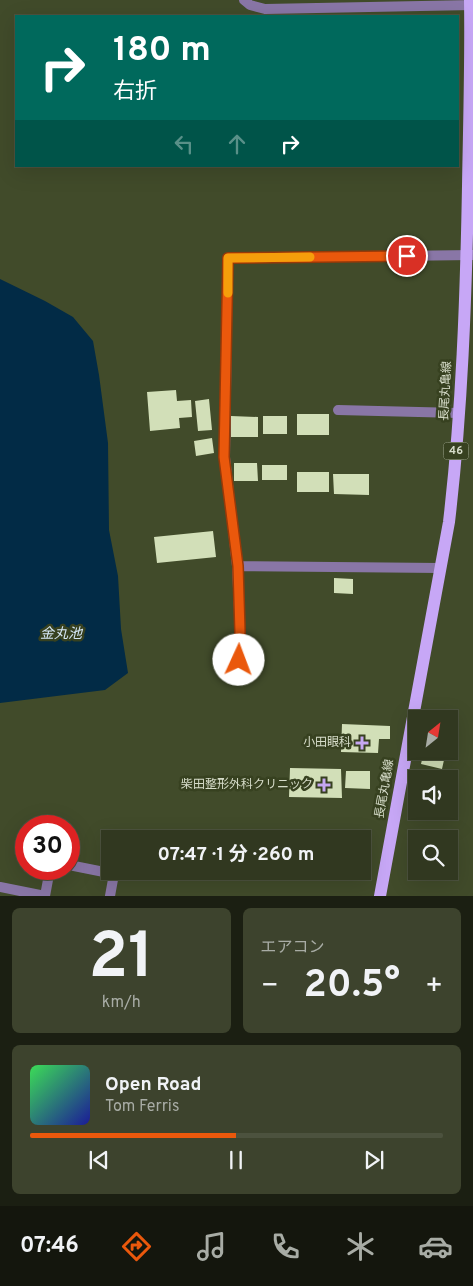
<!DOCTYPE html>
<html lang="ja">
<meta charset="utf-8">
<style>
body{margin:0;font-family:Overpass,"Noto Sans JP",sans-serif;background:#3d432d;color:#f1f3f6;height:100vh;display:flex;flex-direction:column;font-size:19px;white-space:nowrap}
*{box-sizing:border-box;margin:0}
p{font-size:16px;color:#a8aca5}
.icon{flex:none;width:28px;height:28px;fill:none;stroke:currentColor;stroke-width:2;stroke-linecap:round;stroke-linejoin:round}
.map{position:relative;height:896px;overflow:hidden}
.panel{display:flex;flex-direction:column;gap:12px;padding:12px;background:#1b1f12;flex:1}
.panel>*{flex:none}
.guide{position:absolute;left:15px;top:15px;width:444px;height:152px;border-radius:0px;box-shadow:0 5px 20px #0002,0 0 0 1px #4c523e;background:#00695c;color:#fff;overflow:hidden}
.needle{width:32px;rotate:30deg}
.fabs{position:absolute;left:408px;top:710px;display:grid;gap:10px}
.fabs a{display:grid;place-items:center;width:50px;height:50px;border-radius:0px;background:#313820;box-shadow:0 5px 20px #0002,0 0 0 1px #4c523e;font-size:25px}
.speed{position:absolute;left:15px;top:815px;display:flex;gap:10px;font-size:25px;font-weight:700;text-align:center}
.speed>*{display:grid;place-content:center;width:65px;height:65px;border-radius:50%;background:#313820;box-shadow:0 5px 20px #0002,0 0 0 1px #4c523e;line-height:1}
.speed .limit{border:8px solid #d22;background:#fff;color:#111}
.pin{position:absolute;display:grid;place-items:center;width:42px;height:42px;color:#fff;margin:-21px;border:2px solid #fff;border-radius:50%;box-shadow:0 1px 5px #0007}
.me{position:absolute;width:55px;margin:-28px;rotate:2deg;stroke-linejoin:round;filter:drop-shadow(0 0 4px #0008)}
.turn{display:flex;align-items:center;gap:18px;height:105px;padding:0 15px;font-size:22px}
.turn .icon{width:65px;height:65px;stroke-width:2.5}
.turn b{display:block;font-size:35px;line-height:42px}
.lanes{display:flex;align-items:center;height:48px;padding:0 15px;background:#0003;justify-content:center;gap:25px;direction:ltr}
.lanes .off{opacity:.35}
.big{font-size:38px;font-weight:700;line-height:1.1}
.panel .tile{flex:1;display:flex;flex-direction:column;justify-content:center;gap:8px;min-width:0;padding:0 18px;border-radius:8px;background:#3d432d}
.panel .dial{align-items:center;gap:0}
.dial b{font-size:65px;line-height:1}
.song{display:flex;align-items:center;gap:15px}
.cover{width:60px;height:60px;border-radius:8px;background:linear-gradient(135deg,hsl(130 70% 55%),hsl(240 70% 35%))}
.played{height:5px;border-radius:2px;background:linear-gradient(90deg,#ea580c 50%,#4c523e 50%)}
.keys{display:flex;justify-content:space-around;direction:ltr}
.heat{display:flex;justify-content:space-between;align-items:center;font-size:28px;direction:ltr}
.panel .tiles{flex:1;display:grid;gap:12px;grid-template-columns:1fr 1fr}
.tile:last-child{grid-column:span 2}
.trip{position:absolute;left:101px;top:830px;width:270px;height:50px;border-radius:0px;background:#313820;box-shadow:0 5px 20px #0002,0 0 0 1px #4c523e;font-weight:700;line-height:50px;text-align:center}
.dock{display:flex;height:80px;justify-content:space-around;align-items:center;background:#14160d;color:#a8aca5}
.dock .icon{width:35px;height:35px}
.dock .current{color:#ea580c}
.dock b{font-size:22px;color:#f1f3f6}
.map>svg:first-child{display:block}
</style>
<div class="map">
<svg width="473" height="896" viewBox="0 0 473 896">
<rect width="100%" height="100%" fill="#414b2a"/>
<path fill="#022b46" d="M 0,279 L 45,301 L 73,317 L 93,341 L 99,375 L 108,443 L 109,530 L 118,576 L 121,629 L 128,673 L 105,690 L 0,703 Z"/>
<path fill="#d2dfb8" d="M 176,390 L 177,401 L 191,400 L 192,417 L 179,418 L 180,428 L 150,431 L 147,392 Z
M 209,399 L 212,430 L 198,431 L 195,401 Z
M 297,414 L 329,414 L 329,435 L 297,435 Z
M 231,416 L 258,417 L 258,437 L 231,437 Z
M 263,416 L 287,416 L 287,434 L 263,434 Z
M 212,438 L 214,453 L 196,456 L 194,441 Z
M 234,463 L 257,463 L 258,481 L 234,481 Z
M 262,465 L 287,465 L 287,480 L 262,480 Z
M 297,472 L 329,472 L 329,492 L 297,492 Z
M 333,474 L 369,474 L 369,495 L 334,494 Z
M 213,531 L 216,557 L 157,563 L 154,537 Z
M 334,578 L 353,579 L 353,594 L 334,593 Z
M 342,724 L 390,726 L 390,739 L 379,739 L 378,753 L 341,752 Z
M 424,751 L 446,751 L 442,769 L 421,764 Z
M 290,768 L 341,769 L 342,798 L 289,797 Z
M 346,771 L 370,771 L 370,789 L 345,788 Z
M 287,871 L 312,871 L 312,881 L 287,880 Z"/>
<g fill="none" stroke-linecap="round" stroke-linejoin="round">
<path stroke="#8976a6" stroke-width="10" d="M 244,0 L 250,5 L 265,9 L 473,5
M 338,410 L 459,413
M 237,566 L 440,568
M 239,660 L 240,632 L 237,566 L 225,457 L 228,258 L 473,255
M 69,865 L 114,874 L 110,896
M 0,887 L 45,896
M 45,896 L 50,869"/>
<path stroke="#c7a7f6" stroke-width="12" d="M 380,896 L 449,522 C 462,411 466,298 468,186 C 469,124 471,62 470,0"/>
</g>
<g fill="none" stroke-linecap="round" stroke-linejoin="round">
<defs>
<path id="route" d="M 239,660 L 240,632 L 238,566 L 224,457 L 228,258 L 407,256"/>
</defs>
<use href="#route" stroke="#983908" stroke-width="12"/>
<use href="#route" stroke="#ea580c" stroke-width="9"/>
<path stroke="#f59e0b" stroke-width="9" d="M 228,293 L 228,258 L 310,257"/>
</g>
<g fill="#c5a7f1" stroke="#374120" stroke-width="2">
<path d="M359.5 735.5h5v5h5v5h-5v5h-5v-5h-5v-5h5z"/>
<path d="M321.5 777.5h5v5h5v5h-5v5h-5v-5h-5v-5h5z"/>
</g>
<g text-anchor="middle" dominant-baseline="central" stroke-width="5" stroke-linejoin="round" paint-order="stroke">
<rect fill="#374120" stroke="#a6ae96" stroke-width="1" x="443.5" y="442.5" width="25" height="17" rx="4"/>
<g font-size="11" font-weight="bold" fill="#d6dcc9">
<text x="456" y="451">46</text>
</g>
<g font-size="12" fill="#d6dcc9" stroke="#374120">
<text transform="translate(446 391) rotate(-87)">長尾丸亀線</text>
<text transform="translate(385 789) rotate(-80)">長尾丸亀線</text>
</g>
<g font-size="12" fill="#d6dcc9" stroke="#374120" text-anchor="end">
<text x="351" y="743">小田眼科</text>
<text x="313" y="785">柴田整形外科クリニック</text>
</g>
<g font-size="14" font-style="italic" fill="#d4e6f5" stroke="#374120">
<text x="61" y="634">金丸池</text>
</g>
</g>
</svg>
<div class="fabs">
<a><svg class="needle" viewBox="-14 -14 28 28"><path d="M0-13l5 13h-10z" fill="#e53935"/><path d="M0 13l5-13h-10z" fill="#a8aca5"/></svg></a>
<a><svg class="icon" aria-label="sound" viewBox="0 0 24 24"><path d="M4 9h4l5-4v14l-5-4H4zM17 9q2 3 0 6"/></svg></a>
<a><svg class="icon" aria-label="search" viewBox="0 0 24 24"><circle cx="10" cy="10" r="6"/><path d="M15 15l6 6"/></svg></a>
</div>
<div class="speed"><div class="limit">30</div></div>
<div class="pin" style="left:407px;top:256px;background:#d93025"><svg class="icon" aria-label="arrive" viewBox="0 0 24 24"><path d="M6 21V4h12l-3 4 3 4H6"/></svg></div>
<svg class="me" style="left:239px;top:660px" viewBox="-20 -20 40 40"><circle r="19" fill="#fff"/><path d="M0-13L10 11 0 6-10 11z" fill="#ea580c"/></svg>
<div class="trip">07:47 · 1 分 · 260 m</div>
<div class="guide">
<div class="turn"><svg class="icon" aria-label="right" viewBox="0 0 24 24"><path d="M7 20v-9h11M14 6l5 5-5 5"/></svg><div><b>180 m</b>右折</div></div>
<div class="lanes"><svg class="icon off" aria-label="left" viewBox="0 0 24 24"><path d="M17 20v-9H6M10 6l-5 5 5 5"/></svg><svg class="icon off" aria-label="ahead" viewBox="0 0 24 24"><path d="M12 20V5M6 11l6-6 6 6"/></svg><svg class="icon" aria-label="right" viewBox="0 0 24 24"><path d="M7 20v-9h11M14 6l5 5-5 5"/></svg></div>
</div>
</div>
<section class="panel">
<div class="tiles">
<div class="tile dial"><b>21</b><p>km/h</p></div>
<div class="tile"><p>エアコン</p>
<div class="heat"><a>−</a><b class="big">20.5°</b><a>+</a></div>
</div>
<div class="tile">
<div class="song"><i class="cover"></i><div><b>Open Road</b><p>Tom Ferris</p></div></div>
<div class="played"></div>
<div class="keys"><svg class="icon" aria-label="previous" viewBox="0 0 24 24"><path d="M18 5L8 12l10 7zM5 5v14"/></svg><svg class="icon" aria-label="pause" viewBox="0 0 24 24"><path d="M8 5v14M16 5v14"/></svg><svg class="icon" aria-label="next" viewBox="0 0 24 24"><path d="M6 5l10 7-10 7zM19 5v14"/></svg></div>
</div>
</div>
</section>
<nav class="dock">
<b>07:46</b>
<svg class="icon current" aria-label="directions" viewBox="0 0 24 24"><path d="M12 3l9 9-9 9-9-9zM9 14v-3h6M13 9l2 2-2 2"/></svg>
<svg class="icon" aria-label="music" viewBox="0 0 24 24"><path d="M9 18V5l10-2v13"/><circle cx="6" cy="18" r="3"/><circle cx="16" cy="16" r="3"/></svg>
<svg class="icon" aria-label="phone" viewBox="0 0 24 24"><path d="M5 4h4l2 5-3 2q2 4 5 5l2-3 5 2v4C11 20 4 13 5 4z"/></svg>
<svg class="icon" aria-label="climate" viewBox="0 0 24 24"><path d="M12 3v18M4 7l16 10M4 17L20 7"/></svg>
<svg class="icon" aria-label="car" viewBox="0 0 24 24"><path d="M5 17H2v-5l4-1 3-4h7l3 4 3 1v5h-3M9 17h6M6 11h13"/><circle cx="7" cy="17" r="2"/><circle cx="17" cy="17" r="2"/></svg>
</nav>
